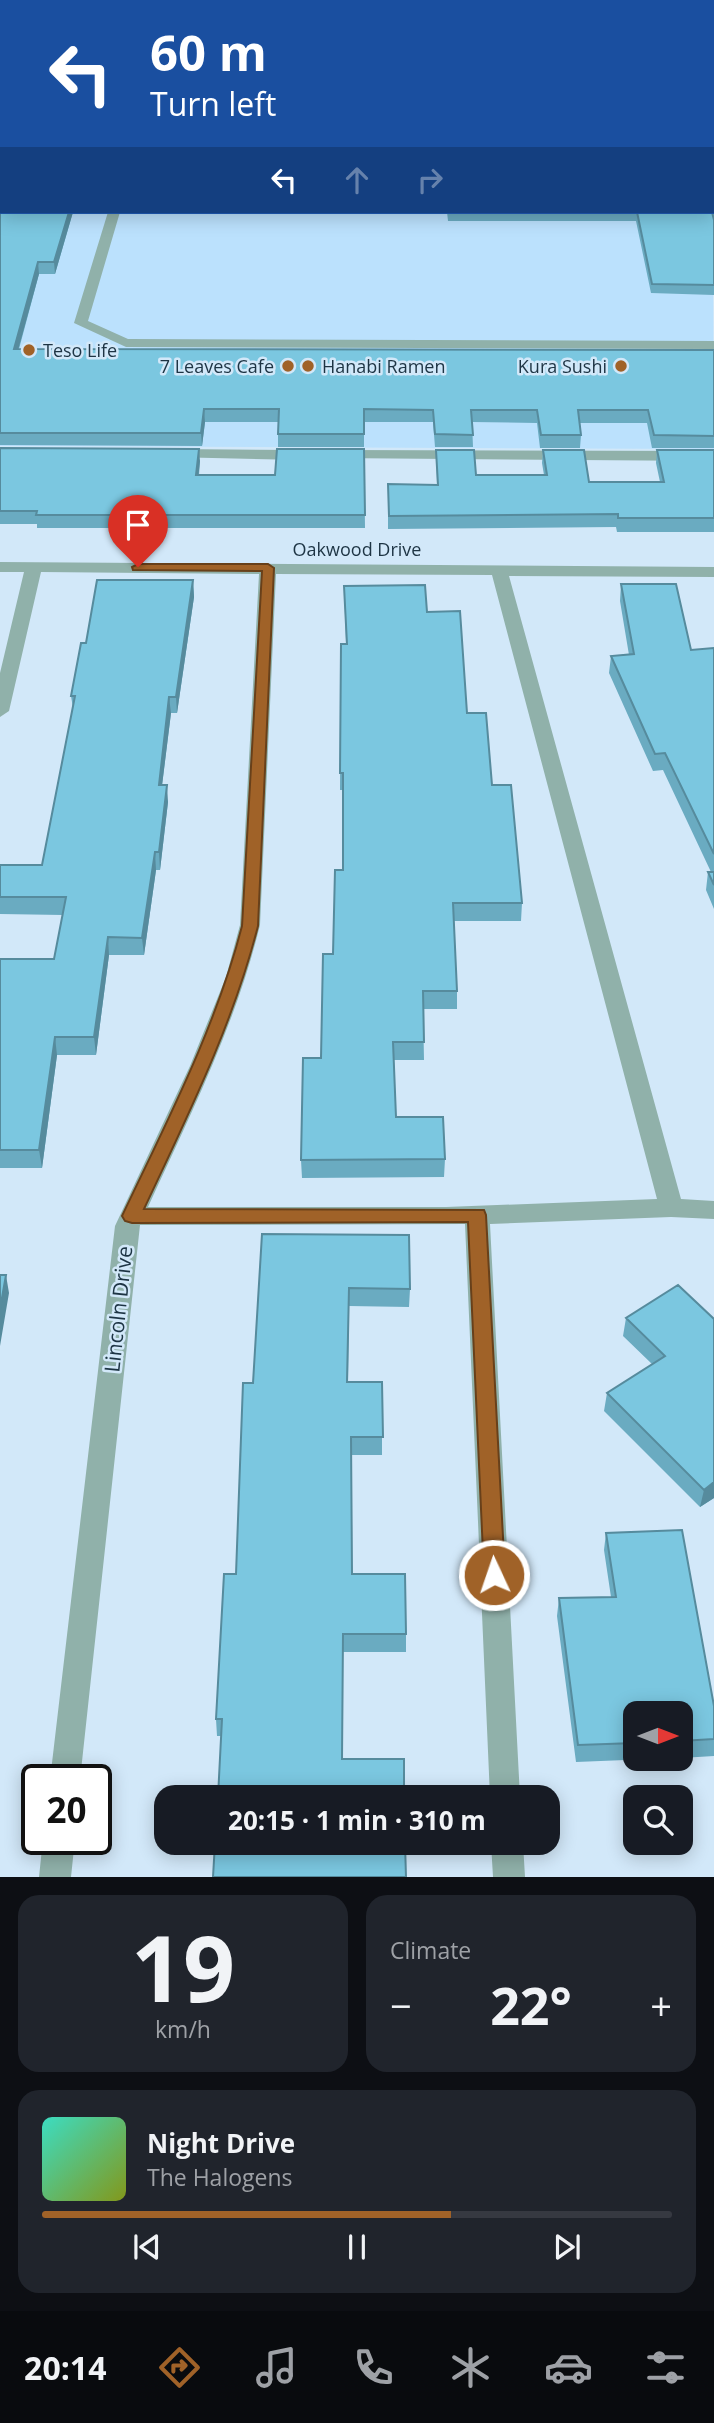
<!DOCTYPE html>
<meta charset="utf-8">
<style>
body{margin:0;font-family:"Open Sans",sans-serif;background:#20242c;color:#f1f3f6;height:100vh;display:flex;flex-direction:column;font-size:26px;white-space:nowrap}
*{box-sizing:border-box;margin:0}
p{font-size:23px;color:#9ea1a6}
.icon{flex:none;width:38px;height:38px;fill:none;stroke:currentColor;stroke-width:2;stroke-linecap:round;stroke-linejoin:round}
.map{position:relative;height:1877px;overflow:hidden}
.sheet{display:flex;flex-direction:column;gap:18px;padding:18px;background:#0d0f14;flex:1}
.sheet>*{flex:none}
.banner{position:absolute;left:0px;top:0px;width:714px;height:214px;box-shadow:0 4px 18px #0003;background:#1a4fa0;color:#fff;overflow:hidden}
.needle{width:46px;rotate:90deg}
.controls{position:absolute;left:623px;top:1701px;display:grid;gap:14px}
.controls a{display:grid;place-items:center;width:70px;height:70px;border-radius:14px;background:#171b24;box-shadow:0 4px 18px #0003;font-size:35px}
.speed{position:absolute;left:21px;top:1764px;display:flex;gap:14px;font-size:35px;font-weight:700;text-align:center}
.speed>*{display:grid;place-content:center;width:91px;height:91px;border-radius:50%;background:#171b24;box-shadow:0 4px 18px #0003;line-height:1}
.speed .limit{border:4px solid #111;border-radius:10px;background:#fff;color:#111}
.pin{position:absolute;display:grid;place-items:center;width:60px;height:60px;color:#fff;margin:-72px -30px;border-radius:50% 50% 50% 0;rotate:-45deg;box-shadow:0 0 7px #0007}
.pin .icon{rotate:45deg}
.me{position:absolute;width:77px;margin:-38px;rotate:357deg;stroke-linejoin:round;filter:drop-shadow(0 0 5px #0008)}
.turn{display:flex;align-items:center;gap:24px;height:147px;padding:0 35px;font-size:32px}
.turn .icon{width:91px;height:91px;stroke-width:2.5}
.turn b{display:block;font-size:49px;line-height:60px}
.lanes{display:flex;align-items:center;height:66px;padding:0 35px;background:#0003;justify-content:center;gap:35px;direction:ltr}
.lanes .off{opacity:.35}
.big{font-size:52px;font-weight:700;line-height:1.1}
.sheet .card{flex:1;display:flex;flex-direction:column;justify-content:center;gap:10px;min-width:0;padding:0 24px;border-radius:21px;background:#20242c}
.sheet .dial{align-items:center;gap:0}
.dial b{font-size:91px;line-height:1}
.song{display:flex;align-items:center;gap:21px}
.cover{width:84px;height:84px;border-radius:10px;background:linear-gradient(135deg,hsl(170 70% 55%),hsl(70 70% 35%))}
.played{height:7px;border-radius:4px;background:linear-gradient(90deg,#a06228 65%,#363941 65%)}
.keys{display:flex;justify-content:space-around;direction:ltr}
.heat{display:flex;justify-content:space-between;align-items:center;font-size:38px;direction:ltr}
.sheet .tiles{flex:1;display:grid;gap:18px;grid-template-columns:1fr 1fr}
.card:last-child{grid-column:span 2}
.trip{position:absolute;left:154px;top:1785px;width:406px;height:70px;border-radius:21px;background:#171b24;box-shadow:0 4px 18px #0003;font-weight:700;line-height:70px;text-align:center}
.tab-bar{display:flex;height:112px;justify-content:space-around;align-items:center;background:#090b0e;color:#9ea1a6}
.tab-bar .icon{width:49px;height:49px}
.tab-bar .current{color:#a06228}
.tab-bar b{font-size:32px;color:#f1f3f6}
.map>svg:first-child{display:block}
</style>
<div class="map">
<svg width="714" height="1877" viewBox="0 0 714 1877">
<rect width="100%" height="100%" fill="#d2e8f9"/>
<path fill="#bbe1fd" d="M 0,104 L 2,212 L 712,212 L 712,143 L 714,449 L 0,446 Z"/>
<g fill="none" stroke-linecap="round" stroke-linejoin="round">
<path fill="#90b1aa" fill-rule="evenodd" d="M 128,0 L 138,0 L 138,2 L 128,2 Z
M 169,0 L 399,0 L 400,2 L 168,2 Z
M 490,0 L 504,0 L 489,2 Z
M 577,0 L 587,0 L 587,2 L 577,2 Z
M 0,42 L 2,42 L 2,48 L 0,48 Z
M 712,157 L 714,157 L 714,165 L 712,165 Z
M 108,212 L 120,212 L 88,321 L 128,339 L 714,341 L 714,349 L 126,347 L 74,323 Z
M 174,449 L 302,450 L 310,455 L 302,460 L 169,457 L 166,454 L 169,451 Z
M 338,450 L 714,451 L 714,461 L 333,458 L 330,455 L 333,452 Z
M 0,562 L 714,567 L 714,577 L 509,576 L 681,1199 L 714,1201 L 714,1219 L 671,1217 L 490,1224 L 520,1797 L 490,1797 L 465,1224 L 140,1225 L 80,1780 L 50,1780 L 115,1226 L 190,1066 L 226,977 L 240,925 L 259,574 L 41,572 L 9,711 L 0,717 L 0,673 L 24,572 L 0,572 ZM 276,574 L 492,575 L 657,1199 L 446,1207 L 148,1207 C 190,1115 236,1024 260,925 Z
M 43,1839 L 75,1839 L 71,1877 L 39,1877 Z
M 491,1843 L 523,1843 L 525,1877 L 493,1877 Z"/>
<path fill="#43857a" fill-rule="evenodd" d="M 684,0 L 694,0 L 695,2 L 685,2 Z
M 712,41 L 714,41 L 714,47 L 712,47 Z
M 712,63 L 714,63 L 714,72 L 712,72 Z
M 0,72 L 2,72 L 2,78 L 0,78 Z
M 0,92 L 2,92 L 2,98 L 0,98 Z
M 712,92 L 714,92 L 714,98 L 712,98 Z"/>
</g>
<path fill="#6aabc1" d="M 0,0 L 2,2 L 2,37 L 0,37 Z
M 0,120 L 73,212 L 55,274 L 39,274 L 19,349 L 714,350 L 714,448 L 652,448 L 647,423 L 580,423 L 581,435 L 580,448 L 540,448 L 537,423 L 472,422 L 473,447 L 435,447 L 433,422 L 364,422 L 364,447 L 278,447 L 278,422 L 205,422 L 202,446 L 0,445 Z
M 714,178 L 714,295 L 651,293 L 636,221 L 448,221 L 447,212 L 712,212 Z
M 0,448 L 200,461 L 199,475 L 275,475 L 364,449 L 365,528 L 37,528 L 37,524 L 0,524 Z
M 436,450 L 476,475 L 544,475 L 542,463 L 543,450 L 589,482 L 660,482 L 656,463 L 657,450 L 714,450 L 714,532 L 617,532 L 616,527 L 388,529 L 388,484 L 437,485 Z
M 193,580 L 194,597 L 177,713 L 171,713 L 162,785 L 168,802 L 160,870 L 156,870 L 144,955 L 109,955 L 96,1055 L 57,1055 L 42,1168 L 0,1168 L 0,959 L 54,959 L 63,915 L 0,914 L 0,865 L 42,865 L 73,708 L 71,696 L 86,643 Z
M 621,584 L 691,650 L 714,648 L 714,909 L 706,890 L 708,872 L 711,872 L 663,770 L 653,771 L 609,673 L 611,656 L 629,655 L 620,601 Z
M 344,586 L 427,612 L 467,713 L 492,785 L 522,903 L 521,921 L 454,921 L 457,991 L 457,1009 L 423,1009 L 424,1060 L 394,1060 L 396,1117 L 445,1159 L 444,1177 L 302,1178 L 301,1160 L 321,1058 L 343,870 L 343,790 L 340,790 L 341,644 L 346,644 Z
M 262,1234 L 410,1289 L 409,1307 L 349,1306 L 348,1382 L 382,1382 L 382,1455 L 351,1455 L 352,1574 L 406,1634 L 406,1652 L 343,1652 L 343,1759 L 404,1797 L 221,1736 L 217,1736 L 216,1719 L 236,1574 L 253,1383 Z
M 678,1285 L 714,1498 L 700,1507 L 604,1411 L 607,1393 L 652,1364 L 623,1336 L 626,1318 Z
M 606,1533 L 714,1706 L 714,1756 L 681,1758 L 681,1713 L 635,1713 L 635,1759 L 650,1759 L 576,1762 L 557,1616 L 559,1598 L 611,1597 L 604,1550 Z"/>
<path fill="#568b9d" d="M 69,212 L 73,212 L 55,274 L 54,262 Z
M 38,262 L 39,274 L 15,361 L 14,349 Z
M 204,409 L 205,422 L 202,446 L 201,433 Z
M 199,449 L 200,461 L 197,488 L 196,475 Z
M 193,580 L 194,597 L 177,713 L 176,697 Z
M 169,697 L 171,713 L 160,802 L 159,785 Z
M 167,785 L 168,802 L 160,870 L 159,852 Z
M 155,852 L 156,870 L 144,955 L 142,938 Z
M 108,937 L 109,955 L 96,1055 L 94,1037 Z
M 55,1037 L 57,1055 L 42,1168 L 39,1150 Z
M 6,1275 L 9,1293 L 0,1346 L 0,1309 Z
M 714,1482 L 714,1498 L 700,1507 L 704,1490 Z"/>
<path fill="#7bc7e0" stroke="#568b9d" stroke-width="2" d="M 0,0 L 21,0 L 20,2 L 2,2 L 2,25 L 0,25 Z
M 0,120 L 2,120 L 2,212 L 69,212 L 54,262 L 38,262 L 14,349 L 714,350 L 714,436 L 654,435 L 648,410 L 578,410 L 581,435 L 541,435 L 537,410 L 471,410 L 473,435 L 435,434 L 433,410 L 364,409 L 364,434 L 278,434 L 279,409 L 204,409 L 201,433 L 0,433 Z
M 712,178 L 714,178 L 714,212 L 712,212 Z
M 637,212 L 712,212 L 714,220 L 714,285 L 652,284 Z
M 0,448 L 199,449 L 196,475 L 275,475 L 277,449 L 364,449 L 365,515 L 36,515 L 37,511 L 0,511 Z
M 436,450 L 474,450 L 476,475 L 547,475 L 543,450 L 584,450 L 589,482 L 664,482 L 657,450 L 714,450 L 714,518 L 618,518 L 618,514 L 389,516 L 388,484 L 438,485 Z
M 97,580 L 193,580 L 176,697 L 169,697 L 159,785 L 167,785 L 159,852 L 155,852 L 142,938 L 108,937 L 94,1037 L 55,1037 L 39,1150 L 0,1150 L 0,959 L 54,959 L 66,897 L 0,897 L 0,865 L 42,865 L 75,696 L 71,696 L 81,643 L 86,643 Z
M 621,584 L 676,584 L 691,650 L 714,648 L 714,854 L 665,753 L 655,754 L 611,656 L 634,654 Z
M 425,585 L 427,612 L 460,611 L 467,713 L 486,713 L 492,785 L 511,785 L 522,903 L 453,903 L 457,991 L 423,991 L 424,1042 L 393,1042 L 396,1117 L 443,1117 L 445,1159 L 301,1160 L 303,1058 L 321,1058 L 323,954 L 333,954 L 335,870 L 343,870 L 343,773 L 340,773 L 341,644 L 347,644 L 344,586 Z
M 708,872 L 714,872 L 714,885 Z
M 262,1234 L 409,1235 L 410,1289 L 349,1288 L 347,1382 L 382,1382 L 383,1437 L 351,1437 L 352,1574 L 405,1574 L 406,1634 L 343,1634 L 342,1759 L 404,1759 L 404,1797 L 218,1797 L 222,1719 L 216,1719 L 224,1574 L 236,1574 L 243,1383 L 253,1383 Z
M 0,1275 L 6,1275 L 0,1309 Z
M 678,1285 L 714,1319 L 714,1482 L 704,1490 L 607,1393 L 665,1356 L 626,1318 Z
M 682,1530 L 714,1706 L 714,1739 L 681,1741 L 681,1713 L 635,1713 L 635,1743 L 578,1745 L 559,1598 L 616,1597 L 606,1533 Z
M 215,1843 L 405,1843 L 406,1877 L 213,1877 Z"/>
<path fill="#a06228" stroke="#68401a" stroke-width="2" d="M 138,564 L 268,564 L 274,568 L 258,926 C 233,1025 187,1117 144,1209 L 484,1210 L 486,1215 L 505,1575 L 502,1582 L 494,1585 L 487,1582 L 484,1575 L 468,1222 L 132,1223 L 125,1221 L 122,1216 C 167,1121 216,1027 242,926 L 262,571 L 133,570 L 132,567 Z"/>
<g fill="#a06228" stroke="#d2e8f9" stroke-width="2.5">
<circle cx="29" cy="350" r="7"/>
<circle cx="288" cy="366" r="7"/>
<circle cx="308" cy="366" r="7"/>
<circle cx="621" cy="366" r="7"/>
</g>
<g text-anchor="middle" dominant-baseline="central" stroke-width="5" stroke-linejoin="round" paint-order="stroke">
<g font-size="18" fill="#1d3444" stroke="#d2e8f9" text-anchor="start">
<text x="43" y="350">Teso Life</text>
<text x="274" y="366" text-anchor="end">7 Leaves Cafe</text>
<text x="322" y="366">Hanabi Ramen</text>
<text x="607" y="366" text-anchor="end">Kura Sushi</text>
</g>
<g font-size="18" fill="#1d3444" stroke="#d2e8f9">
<text x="357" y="549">Oakwood Drive</text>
</g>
<g font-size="21" fill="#1d3444" stroke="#d2e8f9">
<text transform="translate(118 1309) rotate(-84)">Lincoln Drive</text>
</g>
</g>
</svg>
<div class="controls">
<a><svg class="needle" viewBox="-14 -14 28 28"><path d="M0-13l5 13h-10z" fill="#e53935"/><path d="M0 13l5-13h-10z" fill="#9ea1a6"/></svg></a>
<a><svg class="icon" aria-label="search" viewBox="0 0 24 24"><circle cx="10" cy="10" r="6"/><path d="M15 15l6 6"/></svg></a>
</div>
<div class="speed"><div class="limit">20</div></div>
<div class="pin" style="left:138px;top:567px;background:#d93025"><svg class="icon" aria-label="arrive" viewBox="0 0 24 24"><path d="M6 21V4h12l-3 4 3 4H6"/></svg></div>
<svg class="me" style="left:494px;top:1575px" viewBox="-20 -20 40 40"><circle r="17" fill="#a06228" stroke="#fff" stroke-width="3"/><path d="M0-11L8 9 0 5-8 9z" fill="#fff"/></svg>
<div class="trip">20:15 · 1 min · 310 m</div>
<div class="banner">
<div class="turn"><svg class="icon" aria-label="left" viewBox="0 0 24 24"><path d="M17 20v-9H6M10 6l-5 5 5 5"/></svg><div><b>60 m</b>Turn left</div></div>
<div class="lanes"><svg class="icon" aria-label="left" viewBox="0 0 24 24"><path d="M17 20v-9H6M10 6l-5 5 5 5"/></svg><svg class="icon off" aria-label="ahead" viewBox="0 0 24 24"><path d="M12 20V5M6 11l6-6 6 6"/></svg><svg class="icon off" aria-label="right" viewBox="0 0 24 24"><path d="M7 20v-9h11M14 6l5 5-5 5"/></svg></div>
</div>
</div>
<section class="sheet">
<div class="tiles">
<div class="card dial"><b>19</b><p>km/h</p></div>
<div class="card"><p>Climate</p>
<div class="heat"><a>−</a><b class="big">22°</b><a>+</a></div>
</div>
<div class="card">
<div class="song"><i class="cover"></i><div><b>Night Drive</b><p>The Halogens</p></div></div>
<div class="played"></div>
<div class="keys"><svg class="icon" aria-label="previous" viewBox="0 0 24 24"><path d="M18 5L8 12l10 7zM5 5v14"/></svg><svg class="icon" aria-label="pause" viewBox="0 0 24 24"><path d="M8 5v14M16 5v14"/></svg><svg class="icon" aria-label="next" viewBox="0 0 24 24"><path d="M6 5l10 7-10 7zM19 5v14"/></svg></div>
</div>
</div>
</section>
<nav class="tab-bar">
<b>20:14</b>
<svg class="icon current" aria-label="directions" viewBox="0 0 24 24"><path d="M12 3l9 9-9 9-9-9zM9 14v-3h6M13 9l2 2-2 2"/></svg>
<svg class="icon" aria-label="music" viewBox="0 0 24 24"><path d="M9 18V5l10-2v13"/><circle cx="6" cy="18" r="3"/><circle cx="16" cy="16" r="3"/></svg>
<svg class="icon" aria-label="phone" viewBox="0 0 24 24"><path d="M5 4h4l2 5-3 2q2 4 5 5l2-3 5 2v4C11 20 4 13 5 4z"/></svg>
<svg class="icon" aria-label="climate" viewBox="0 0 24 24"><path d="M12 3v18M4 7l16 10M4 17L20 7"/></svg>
<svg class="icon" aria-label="car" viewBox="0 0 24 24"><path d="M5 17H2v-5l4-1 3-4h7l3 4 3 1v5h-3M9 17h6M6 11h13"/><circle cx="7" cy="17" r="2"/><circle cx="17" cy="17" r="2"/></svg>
<svg class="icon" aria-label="filters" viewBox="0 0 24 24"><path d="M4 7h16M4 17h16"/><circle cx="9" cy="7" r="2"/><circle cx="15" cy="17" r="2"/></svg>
</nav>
